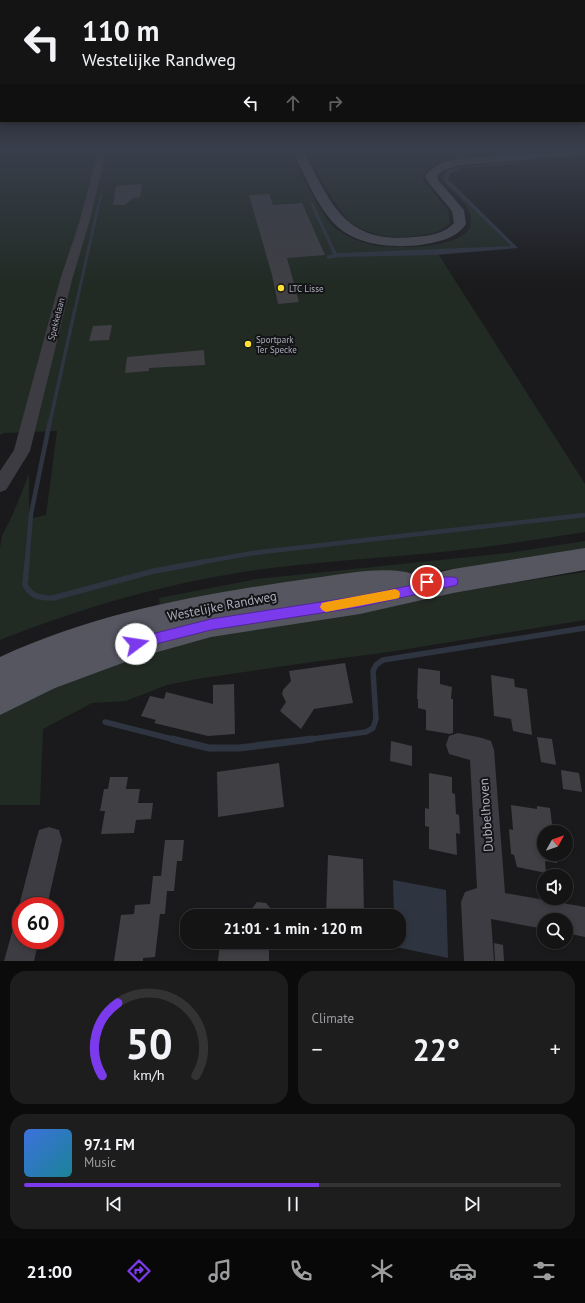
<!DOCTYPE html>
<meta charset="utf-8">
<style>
body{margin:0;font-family:"PT Sans",sans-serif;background:#1d1d1e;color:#f1f3f6;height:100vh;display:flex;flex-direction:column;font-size:15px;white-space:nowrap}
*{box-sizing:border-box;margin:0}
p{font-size:13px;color:#9d9ea0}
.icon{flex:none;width:22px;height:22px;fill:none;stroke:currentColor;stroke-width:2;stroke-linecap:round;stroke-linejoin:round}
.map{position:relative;height:961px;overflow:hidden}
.sheet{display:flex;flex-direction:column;gap:10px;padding:10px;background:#0b0b0c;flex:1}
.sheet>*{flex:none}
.top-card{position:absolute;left:0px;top:0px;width:585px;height:122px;box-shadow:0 2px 6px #0003,0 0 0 1px #333334;background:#141415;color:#f1f3f6;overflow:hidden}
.needle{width:26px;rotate:50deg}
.controls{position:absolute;left:537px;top:825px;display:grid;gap:8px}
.controls a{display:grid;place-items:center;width:36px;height:36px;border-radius:50%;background:#141415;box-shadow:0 2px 6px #0003,0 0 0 1px #333334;font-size:20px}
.speed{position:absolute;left:12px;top:897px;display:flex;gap:8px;font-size:20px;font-weight:700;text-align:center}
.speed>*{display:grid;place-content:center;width:52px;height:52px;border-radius:50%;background:#141415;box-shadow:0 2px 6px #0003,0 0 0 1px #333334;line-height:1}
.speed .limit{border:6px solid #d22;background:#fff;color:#111}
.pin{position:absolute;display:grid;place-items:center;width:34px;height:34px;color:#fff;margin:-17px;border:2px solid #fff;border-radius:50%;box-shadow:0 1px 4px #0007}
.me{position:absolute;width:44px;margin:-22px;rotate:76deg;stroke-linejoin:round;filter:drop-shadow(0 0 3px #0008)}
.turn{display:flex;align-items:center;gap:14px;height:84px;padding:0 16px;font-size:18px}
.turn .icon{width:52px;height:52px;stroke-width:2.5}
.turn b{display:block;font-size:28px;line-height:34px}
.lanes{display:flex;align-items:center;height:38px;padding:0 16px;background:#0003;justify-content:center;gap:20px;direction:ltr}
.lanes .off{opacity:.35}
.big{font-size:30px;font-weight:700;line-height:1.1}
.sheet .card{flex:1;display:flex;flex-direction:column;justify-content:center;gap:6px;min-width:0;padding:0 14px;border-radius:16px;background:#1d1d1e}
.sheet .dial{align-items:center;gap:0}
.dial svg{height:104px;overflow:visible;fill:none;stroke:#333334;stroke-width:7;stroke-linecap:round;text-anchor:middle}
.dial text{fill:#f1f3f6;stroke:none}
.song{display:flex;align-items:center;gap:12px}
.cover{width:48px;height:48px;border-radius:6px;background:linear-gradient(135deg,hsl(220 70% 55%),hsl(190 70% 35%))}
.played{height:4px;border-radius:2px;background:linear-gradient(90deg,#7c3aed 55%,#333334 55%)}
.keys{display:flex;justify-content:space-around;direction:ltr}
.heat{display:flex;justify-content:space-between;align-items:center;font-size:22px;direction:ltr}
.sheet .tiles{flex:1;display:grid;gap:10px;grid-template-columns:1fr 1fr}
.card:last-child{grid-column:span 2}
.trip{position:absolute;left:180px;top:909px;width:226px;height:40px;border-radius:16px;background:#141415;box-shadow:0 2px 6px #0003,0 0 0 1px #333334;font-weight:700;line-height:40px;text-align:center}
.menu{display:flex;height:64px;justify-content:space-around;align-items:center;background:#080808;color:#9d9ea0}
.menu .icon{width:28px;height:28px}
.menu .active{color:#7c3aed}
.menu b{font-size:18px;color:#f1f3f6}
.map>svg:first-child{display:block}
</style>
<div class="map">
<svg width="585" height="961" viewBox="0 0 585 961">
<rect width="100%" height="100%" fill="#1a1a1c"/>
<path fill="#212b24" d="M 0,149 L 289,149 C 299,168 320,216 335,228 C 346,237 361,242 374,245 C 393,249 475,250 471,219 C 469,204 452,191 442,181 L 441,177 C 446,169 455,167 464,165 L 523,160 L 527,162 C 507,164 459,162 445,174 L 445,182 L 511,246 L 347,254 L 349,256 L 437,252 L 585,484 L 585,532 C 540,539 496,546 451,551 C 386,558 320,561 256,570 C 167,583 83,607 0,640 L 0,548 L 2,536 L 13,514 L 29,474 L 29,519 L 46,515 L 57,431 L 4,433 L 0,435 Z
M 305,149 L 579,149 L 444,161 L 429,168 L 422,176 L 424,181 L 448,210 L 450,223 C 442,233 426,235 414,236 C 393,239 370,236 352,223 C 337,212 315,167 305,149 Z
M 585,541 L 585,552 L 541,559 L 400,575 L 160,610 L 159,598 L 257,579 L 508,553 Z
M 585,572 L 585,620 L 389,652 L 312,662 L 197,679 L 167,685 L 126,701 L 92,703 L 43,729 L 40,805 L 0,805 L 0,706 L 82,667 L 260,621 Z"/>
<path fill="#2e3541" d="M 519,162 L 521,163 L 461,168 L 451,173 L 448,179 L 518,248 L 435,255 L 340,257 L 328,259 L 326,256 L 333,254 L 310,203 L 313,203 L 336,252 L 339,253 L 511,246 L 445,182 L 445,174 L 449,170 L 463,167 Z
M 393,880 L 446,890 L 448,958 L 396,947 L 396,942 L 399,942 L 399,916 L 394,916 Z"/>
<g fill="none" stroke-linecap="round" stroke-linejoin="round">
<path stroke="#2e3541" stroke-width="2.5" d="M 95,221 L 101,195"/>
<path stroke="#2e3541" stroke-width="3" d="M 75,310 L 95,220"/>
<path stroke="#2e3541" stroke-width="3.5" d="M 50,422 L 75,309"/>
<path stroke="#2e3541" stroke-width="4.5" d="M 27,563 L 31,514 L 50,421
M 197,563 L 253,553 L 585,515"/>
<path stroke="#2e3541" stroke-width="5.5" d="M 27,562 L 25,585 C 32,597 40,598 53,598 L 154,571 L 203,562
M 105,722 L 176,740
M 304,740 L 366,732 L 373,728 L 376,719 L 373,671 L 376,665 L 383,660 L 585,628"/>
<path stroke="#2e3541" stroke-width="7" d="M 172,739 L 209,748 L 239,748 L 312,739"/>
</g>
<path fill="#3f3f44" d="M 142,184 L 140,197 L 133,198 L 125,205 L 113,205 L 116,186 Z
M 269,194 L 273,205 L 302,203 L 325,255 L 287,258 L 299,302 L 278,304 L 272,275 L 249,195 Z
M 112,325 L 109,340 L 89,341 L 93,326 Z
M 204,350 L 205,365 L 149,368 L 149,371 L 125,373 L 127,357 Z
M 345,663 L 353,703 L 314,709 L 301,729 L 280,711 L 286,702 L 282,694 L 283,690 L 291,681 L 289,671 Z
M 418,668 L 440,671 L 440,684 L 452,687 L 451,699 L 453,699 L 453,733 L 450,734 L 426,730 L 426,710 L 418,708 L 418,699 L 417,699 Z
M 491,675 L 514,679 L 515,687 L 527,689 L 532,735 L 513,731 L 511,719 L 494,716 Z
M 234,684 L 235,734 L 208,736 L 154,723 L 156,720 L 141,716 L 150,696 L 164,699 L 166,692 L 213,704 L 213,685 Z
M 537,737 L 552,739 L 556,765 L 541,762 Z
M 391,741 L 412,746 L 412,766 L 390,761 Z
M 279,763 L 284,807 L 218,817 L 217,772 Z
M 561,770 L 579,773 L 582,792 L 563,789 Z
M 429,773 L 452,777 L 452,793 L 455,794 L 456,814 L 459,815 L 460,834 L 456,833 L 457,855 L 429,849 L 429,827 L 425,826 L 425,808 L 429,809 Z
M 110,777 L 128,777 L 126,789 L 140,789 L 138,803 L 153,803 L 151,819 L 136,820 L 134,833 L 101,834 L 105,811 L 100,811 L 104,789 L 108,789 Z
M 511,805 L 537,809 L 537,806 L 550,808 L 553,832 L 544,832 L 544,854 L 556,854 L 557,863 L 545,861 L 546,873 L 517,867 L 514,855 L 511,854 L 509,829 L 513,830 Z
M 165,840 L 184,840 L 182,861 L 177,861 L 174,891 L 167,891 L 165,914 L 160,914 L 155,957 L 143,958 L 143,961 L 114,961 L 121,915 L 134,914 L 135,905 L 150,904 L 153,876 L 161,876 Z
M 328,855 L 363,859 L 364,916 L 326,916 Z
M 257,902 L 266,903 L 277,916 L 246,916 Z
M 220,942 L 269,942 L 269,961 L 218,961 Z
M 494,943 L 503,945 L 504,961 L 495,961 Z"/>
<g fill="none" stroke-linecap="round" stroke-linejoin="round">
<path fill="#3d3c43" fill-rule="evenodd" d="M 99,149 L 107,149 L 89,223 L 72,280 L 30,451 L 6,490 L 0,492 L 0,471 L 14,450 L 60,280 L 79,223 Z
M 458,733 L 482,738 L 491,741 L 494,750 L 505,893 L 585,907 L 585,937 L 566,933 L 566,920 L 544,920 L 544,929 L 491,919 L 494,961 L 464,961 L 461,902 L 465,892 L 477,888 L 470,760 L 449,754 L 446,745 L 449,736 Z
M 49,827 L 59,830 L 62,840 L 47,906 L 21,906 L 21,912 L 19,906 L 36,840 L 39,830 Z
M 21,926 L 21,940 L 39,940 L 34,961 L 4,961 L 13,929 Z"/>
<path fill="#484951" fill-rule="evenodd" d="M 292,149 L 302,149 C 331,202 343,244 414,237 C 428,236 444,234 454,223 L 452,211 L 429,183 L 425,176 C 434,164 446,161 460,159 L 585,149 L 585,155 L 460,165 L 444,170 L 437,176 L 438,180 L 464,210 L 466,224 C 456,239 438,242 421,245 C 394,248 360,246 339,228 C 318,210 304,173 292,149 Z"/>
<path fill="#565661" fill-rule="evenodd" d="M 585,548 L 585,570 L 453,593 L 360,614 L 211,637 L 136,658 L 55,688 L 0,715 L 0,657 C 99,611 207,593 314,578 C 340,574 389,565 413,574 L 415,578 L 453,569 Z"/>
</g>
<linearGradient id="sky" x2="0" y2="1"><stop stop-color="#0e0e0f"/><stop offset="0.53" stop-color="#383e4b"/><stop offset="1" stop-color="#383e4b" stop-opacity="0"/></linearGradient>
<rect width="585" height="283" fill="url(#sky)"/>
<path fill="#7c3aed" stroke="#51269a" d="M 427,577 L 453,577 L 457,578 L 458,581 L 457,585 L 453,586 L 360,607 L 211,630 L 136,649 L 132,648 L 131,644 L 132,640 L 136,638 L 211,619 L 360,596 L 422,583 L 423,578 Z"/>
<path fill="#f59e0b" d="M 395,589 L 399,591 L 400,594 L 399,598 L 395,599 L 326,612 L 322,610 L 320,607 L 322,603 L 326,602 Z"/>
<g fill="#fce132" stroke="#151417" stroke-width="1.5">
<circle cx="281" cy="288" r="4"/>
<circle cx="248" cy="344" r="4"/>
</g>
<g text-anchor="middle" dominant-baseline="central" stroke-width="4" stroke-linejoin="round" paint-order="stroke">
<g font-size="9" fill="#abadbc" stroke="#151417" text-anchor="start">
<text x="289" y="288">LTC Lisse</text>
<text x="256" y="339">Sportpark<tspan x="256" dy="10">Ter Specke</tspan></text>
</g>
<g font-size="9" fill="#abadbc" stroke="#151417">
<text transform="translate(56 319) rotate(-76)">Spekkelaan</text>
</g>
<g font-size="13" fill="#abadbc" stroke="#151417">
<text transform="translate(222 606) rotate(-11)">Westelijke Randweg</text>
<text transform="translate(486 815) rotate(-94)">Dubbelhoven</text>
</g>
</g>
</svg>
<div class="controls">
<a><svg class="needle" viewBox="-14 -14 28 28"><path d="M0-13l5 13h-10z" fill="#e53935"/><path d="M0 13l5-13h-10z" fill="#9d9ea0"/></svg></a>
<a><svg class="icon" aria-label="sound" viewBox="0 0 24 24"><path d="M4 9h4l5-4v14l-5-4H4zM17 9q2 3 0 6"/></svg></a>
<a><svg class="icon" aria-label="search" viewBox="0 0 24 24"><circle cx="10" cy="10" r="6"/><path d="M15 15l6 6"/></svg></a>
</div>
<div class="speed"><div class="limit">60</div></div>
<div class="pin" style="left:427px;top:582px;background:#d93025"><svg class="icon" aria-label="arrive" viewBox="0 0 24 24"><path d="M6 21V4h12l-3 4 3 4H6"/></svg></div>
<svg class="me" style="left:136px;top:644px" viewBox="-20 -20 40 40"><circle r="19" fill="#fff"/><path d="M0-13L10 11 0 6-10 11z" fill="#7c3aed"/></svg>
<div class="trip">21:01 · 1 min · 120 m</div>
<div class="top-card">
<div class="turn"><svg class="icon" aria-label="left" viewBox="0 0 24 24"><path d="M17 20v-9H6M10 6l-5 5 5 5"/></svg><div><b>110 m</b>Westelijke Randweg</div></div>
<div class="lanes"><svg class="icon" aria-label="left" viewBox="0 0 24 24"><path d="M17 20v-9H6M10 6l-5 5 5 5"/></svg><svg class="icon off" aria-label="ahead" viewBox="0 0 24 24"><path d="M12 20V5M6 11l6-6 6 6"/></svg><svg class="icon off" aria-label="right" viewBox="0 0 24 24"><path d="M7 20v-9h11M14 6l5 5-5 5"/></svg></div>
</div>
</div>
<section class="sheet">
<div class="tiles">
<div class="card dial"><svg viewBox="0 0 100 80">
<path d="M14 69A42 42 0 1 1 86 69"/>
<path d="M14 69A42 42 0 0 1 26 13" stroke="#7c3aed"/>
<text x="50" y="56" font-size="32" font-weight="700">50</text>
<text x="50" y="72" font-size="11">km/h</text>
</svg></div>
<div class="card"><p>Climate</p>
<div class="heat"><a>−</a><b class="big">22°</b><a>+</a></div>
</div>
<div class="card">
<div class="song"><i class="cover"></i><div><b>97.1 FM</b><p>Music</p></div></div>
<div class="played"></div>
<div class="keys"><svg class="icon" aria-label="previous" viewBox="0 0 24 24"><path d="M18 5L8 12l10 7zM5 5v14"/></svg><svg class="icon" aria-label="pause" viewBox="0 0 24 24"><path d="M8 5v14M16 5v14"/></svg><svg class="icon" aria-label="next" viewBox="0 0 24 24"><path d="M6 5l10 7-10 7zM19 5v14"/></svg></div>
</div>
</div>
</section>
<nav class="menu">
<b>21:00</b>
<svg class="icon active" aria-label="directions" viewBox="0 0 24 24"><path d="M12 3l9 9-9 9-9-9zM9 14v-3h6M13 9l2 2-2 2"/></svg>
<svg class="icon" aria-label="music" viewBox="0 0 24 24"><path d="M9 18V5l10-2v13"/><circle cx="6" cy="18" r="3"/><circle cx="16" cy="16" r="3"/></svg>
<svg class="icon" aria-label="phone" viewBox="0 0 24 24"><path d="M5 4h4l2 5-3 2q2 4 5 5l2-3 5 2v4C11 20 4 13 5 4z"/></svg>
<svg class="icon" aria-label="climate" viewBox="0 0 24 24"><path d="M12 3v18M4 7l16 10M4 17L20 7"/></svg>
<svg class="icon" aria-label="car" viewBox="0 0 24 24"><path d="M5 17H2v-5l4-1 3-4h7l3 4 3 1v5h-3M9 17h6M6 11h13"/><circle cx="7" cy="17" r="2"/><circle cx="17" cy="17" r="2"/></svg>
<svg class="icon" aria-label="filters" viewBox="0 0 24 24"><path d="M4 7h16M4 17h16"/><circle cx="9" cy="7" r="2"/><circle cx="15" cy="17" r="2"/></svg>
</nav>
